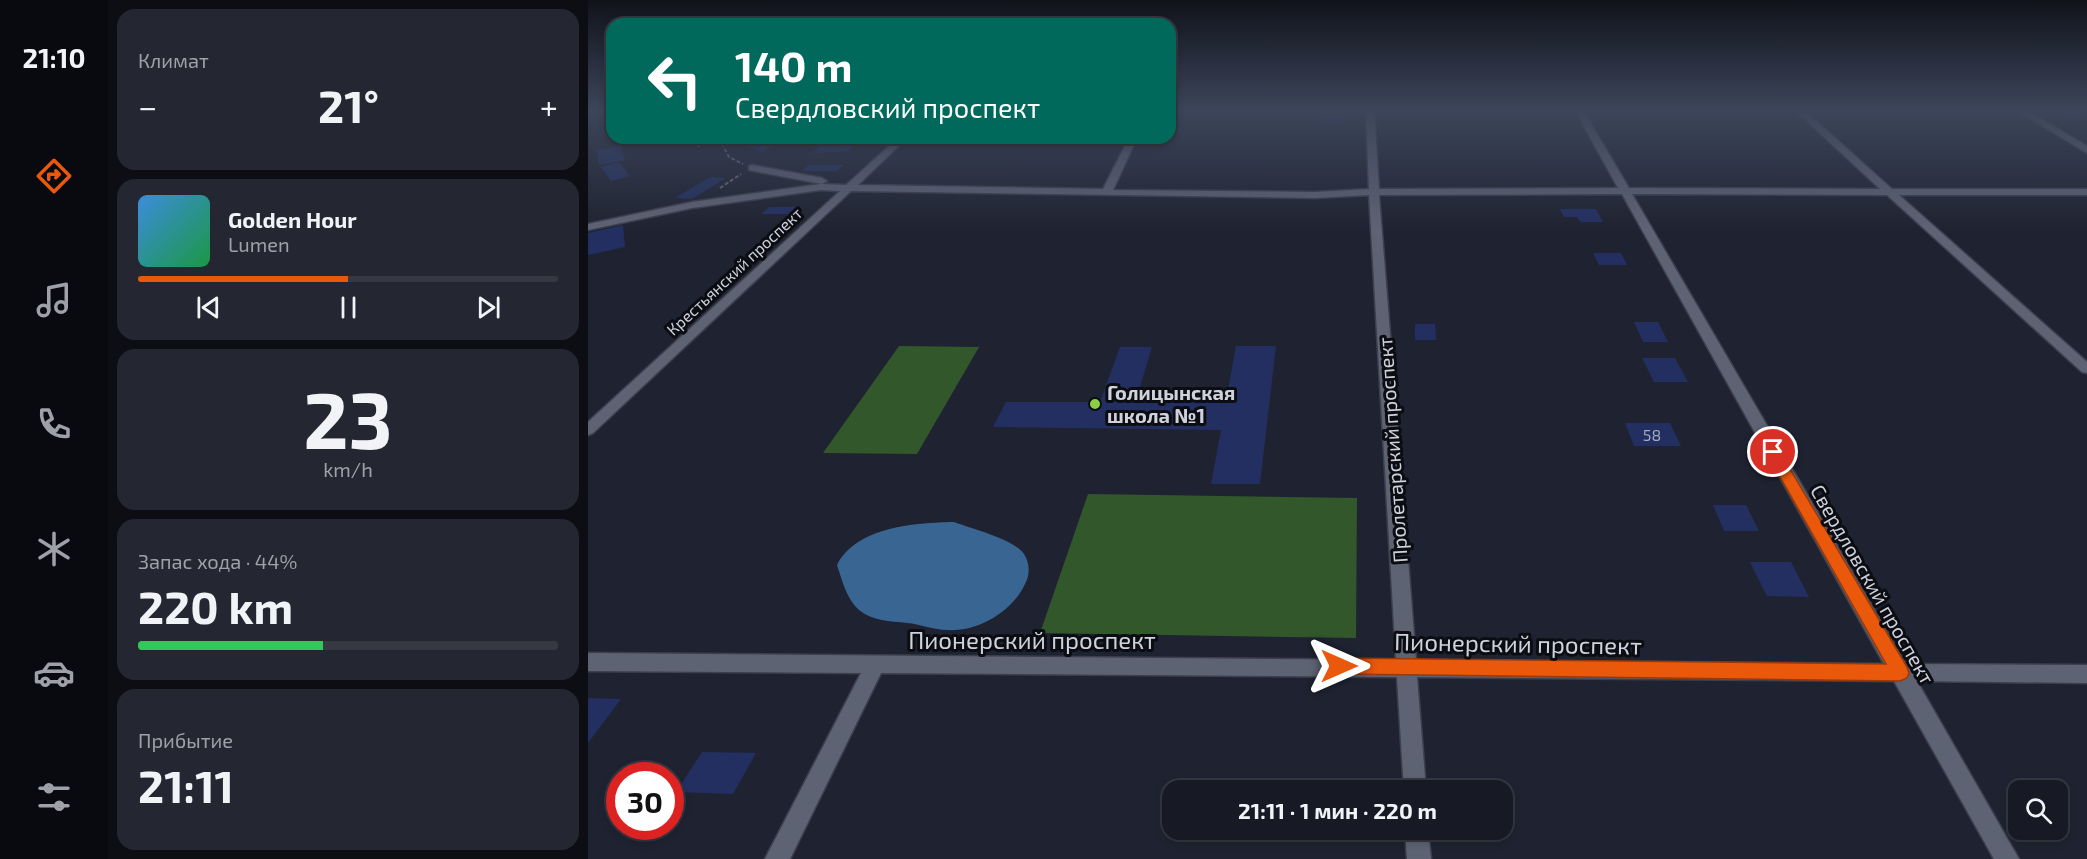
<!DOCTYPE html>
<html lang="ru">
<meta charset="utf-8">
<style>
body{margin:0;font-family:"Exo 2",sans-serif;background:#242732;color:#f1f3f6;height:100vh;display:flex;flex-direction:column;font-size:22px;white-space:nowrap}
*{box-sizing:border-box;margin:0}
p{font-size:20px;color:#9ea1a7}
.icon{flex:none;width:33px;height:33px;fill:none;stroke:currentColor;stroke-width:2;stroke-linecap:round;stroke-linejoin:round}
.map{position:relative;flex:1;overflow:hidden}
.drawer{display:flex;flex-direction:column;gap:9px;padding:9px;background:#0d0e14;width:480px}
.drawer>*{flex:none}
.top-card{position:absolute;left:18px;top:18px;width:570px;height:126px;border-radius:18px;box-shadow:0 3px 9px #0003,0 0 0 2px #363842;background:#00695c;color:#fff;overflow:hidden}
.fabs{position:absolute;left:1420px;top:780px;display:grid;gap:12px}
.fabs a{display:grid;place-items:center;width:60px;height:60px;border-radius:12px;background:#171a25;box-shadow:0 3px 9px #0003,0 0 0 2px #363842;font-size:30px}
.speed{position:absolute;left:18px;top:762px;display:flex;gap:12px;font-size:30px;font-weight:700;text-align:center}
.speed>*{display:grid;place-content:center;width:78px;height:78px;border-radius:50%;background:#171a25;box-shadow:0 3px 9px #0003,0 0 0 2px #363842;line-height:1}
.speed .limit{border:9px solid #d22;background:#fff;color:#111}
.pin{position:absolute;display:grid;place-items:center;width:51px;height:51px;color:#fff;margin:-26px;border:3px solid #fff;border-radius:50%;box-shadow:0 2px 6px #0007}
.me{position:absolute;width:66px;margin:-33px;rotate:90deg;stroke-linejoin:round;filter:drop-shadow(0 0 4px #0008)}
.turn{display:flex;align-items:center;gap:21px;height:126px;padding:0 30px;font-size:27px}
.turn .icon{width:78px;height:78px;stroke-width:2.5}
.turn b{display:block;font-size:42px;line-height:51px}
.big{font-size:45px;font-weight:700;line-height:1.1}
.drawer .widget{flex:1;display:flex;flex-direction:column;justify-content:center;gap:9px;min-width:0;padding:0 21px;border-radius:18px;background:#242732}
.drawer .dial{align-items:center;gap:0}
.dial b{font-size:78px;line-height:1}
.song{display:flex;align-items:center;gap:18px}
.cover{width:72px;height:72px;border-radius:9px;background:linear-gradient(135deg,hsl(210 70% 55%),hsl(140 70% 35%))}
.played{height:6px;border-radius:3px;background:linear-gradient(90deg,#ea580c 50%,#363842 50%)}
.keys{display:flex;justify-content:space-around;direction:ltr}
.heat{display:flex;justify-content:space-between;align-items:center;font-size:33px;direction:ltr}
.charge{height:9px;border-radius:4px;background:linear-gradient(90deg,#34c759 44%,#363842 0)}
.trip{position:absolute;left:574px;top:780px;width:351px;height:60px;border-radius:18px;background:#171a25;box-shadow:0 3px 9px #0003,0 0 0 2px #363842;font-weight:700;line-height:60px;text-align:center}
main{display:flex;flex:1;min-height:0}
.dock{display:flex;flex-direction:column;width:108px;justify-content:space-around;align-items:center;background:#090a0f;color:#9ea1a7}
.dock .icon{width:42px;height:42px}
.dock .active{color:#ea580c}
.dock b{font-size:27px;color:#f1f3f6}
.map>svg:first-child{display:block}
</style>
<main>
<nav class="dock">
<b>21:10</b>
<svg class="icon active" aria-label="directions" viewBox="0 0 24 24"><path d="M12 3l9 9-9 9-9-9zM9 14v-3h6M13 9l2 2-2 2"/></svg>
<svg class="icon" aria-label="music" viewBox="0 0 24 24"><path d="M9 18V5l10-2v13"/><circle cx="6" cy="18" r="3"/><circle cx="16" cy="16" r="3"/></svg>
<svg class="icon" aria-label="phone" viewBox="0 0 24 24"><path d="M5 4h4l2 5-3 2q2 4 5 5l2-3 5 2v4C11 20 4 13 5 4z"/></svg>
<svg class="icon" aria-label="climate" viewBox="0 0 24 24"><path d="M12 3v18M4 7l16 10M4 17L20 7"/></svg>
<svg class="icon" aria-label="car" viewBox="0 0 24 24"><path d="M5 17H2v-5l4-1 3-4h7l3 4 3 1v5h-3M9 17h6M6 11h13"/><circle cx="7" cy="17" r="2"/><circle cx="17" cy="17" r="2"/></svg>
<svg class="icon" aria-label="filters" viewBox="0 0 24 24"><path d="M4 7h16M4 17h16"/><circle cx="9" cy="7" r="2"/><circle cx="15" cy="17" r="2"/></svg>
</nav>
<section class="drawer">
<div class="widget"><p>Климат</p>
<div class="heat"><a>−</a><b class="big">21°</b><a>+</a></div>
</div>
<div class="widget">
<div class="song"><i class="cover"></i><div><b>Golden Hour</b><p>Lumen</p></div></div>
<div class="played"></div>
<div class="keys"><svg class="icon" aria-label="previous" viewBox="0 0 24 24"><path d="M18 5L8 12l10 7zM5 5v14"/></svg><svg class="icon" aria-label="pause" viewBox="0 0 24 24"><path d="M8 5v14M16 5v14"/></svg><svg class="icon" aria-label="next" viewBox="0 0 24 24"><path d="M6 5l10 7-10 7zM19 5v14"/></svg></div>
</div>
<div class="widget dial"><b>23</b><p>km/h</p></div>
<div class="widget"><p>Запас хода · 44%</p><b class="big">220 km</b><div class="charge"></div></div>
<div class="widget"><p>Прибытие</p><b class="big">21:11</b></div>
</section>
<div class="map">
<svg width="1499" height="859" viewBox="0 0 1499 859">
<rect width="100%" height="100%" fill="#1f2331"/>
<path fill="#31572b" d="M 311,346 L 391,347 L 329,454 L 235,453 Z
M 500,494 L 769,498 L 768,638 L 452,633 Z"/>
<path fill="#396593" d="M 366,522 C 384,529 426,539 436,554 C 442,563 442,575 437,584 C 424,612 390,632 359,630 C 346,630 332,624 319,623 C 302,621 285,621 271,610 C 259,600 254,580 249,565 C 269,526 328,523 366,522 Z"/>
<path fill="#232f60" d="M 757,116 L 758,122 L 730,122 L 729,117 Z
M 1468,116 L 1489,116 L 1498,121 L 1476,121 Z
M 176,138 L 187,143 L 175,152 L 155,145 Z
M 209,138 L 240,138 L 234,143 L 204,143 Z
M 268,143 L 261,151 L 225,153 L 232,144 Z
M 33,145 L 37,160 L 11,165 L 9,150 Z
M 31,162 L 42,176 L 23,181 L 13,167 Z
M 221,165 L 256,165 L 249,171 L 214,171 Z
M 122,177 L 138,178 L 104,199 L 87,198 Z
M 181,207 L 208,207 L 200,214 L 173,214 Z
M 972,209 L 1008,209 L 1015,222 L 992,222 L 989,217 L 976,217 Z
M 35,225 L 37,247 L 0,255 L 0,233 Z
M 1005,253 L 1033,253 L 1039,265 L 1011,265 Z
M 1046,322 L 1070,322 L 1080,342 L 1055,342 Z
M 827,324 L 847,324 L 848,340 L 827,340 Z
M 648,346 L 688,346 L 672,484 L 623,484 L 633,430 L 405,427 L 418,402 L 512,402 L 532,347 L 564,347 L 548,400 L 638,401 Z
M 1054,358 L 1087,358 L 1100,382 L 1066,382 Z
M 1037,423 L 1082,423 L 1093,446 L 1046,446 Z
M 1125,505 L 1158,505 L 1171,531 L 1136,531 Z
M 1162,562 L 1203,562 L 1221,597 L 1179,596 Z
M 1,698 L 33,699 L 0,743 L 0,700 Z
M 114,752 L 168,753 L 145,794 L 88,792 Z"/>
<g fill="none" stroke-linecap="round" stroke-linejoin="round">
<defs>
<path id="minor" d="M 778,110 L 786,110 L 791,189 L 1030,188 L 987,110 L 995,110 L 1041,188 L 1292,189 L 1207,110 L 1216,110 L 1304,189 L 1499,189 L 1499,195 L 1311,195 L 1499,362 L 1499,373 L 1494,372 L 1299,195 L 1044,194 L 1318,664 L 1499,665 L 1499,683 L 1329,681 L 1431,859 L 1406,859 L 1306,681 L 829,677 L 838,790 L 816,790 L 809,677 L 293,673 L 202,859 L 177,859 L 273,673 L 0,671 L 0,653 L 808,660 L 781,195 L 727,198 L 263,191 L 5,433 L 0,435 L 0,422 L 252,191 L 233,190 L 104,208 L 0,230 L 0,224 L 104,202 L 233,184 L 258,185 L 310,138 L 319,138 L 270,185 L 515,189 L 541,138 L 549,138 L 525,190 L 727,192 L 781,189 ZM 1034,194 L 1296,664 L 828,660 L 791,195 Z
M 1428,110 L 1438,110 L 1499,146 L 1499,153 Z
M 164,165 L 234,178 L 239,181 L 234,184 L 161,170 L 161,166 Z
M 817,830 L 840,830 L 843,859 L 819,859 Z"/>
</defs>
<use href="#minor" stroke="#3c3f4c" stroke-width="3"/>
<path stroke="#666a76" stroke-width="2" stroke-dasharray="4 2" stroke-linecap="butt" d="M 131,138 L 141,157 L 155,164
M 132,188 L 153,174"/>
<use href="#minor" fill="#5e6374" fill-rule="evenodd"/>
<path stroke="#767a86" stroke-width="3" stroke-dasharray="8 4" stroke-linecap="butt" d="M 96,138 L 112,146"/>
</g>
<linearGradient id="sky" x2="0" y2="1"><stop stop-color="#11131b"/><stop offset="0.48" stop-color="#3c455a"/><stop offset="1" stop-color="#3c455a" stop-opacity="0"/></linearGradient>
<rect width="1499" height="230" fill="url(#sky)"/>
<path fill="#ea580c" stroke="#983908" stroke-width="1.5" d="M 1185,447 L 1192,452 L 1319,667 L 1321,673 L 1319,678 L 1312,681 L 751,674 L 744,672 L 742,666 L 744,661 L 751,658 L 1298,664 L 1178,452 Z"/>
<circle fill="#8cce45" stroke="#0b0d13" stroke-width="2" cx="507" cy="404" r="6"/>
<g text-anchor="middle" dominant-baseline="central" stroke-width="6" stroke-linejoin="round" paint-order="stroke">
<g font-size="16" fill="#cfd2dc" stroke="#0b0d13">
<text transform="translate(146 271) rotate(-43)">Крестьянский проспект</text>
</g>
<g font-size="16" fill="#a4a9bd">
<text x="1064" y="434">58</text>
</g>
<g font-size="20" font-weight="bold" fill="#cfd2dc" stroke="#0b0d13" text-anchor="start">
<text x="519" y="392">Голицынская<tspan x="519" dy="23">школа №1</tspan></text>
</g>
<g font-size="20" fill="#cfd2dc" stroke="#0b0d13">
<text transform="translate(804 450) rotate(-94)">Пролетарский проспект</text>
<text transform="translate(1285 584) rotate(60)">Свердловский проспект</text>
</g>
<g font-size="24" fill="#cfd2dc" stroke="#0b0d13">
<text x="444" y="639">Пионерский проспект</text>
<text transform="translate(930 643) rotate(1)">Пионерский проспект</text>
</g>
</g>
</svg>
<div class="fabs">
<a><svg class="icon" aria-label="search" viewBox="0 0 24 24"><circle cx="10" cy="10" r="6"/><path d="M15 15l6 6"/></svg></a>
</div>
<div class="speed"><div class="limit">30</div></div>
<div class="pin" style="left:1185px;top:452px;background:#d93025"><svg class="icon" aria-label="arrive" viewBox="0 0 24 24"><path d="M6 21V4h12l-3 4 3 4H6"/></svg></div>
<svg class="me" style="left:751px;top:666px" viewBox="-20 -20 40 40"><path d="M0-17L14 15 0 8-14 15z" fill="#ea580c" stroke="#fff" stroke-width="4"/></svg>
<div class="trip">21:11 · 1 мин · 220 m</div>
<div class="top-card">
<div class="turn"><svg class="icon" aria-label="left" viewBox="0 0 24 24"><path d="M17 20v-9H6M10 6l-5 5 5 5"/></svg><div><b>140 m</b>Свердловский проспект</div></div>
</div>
</div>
</main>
